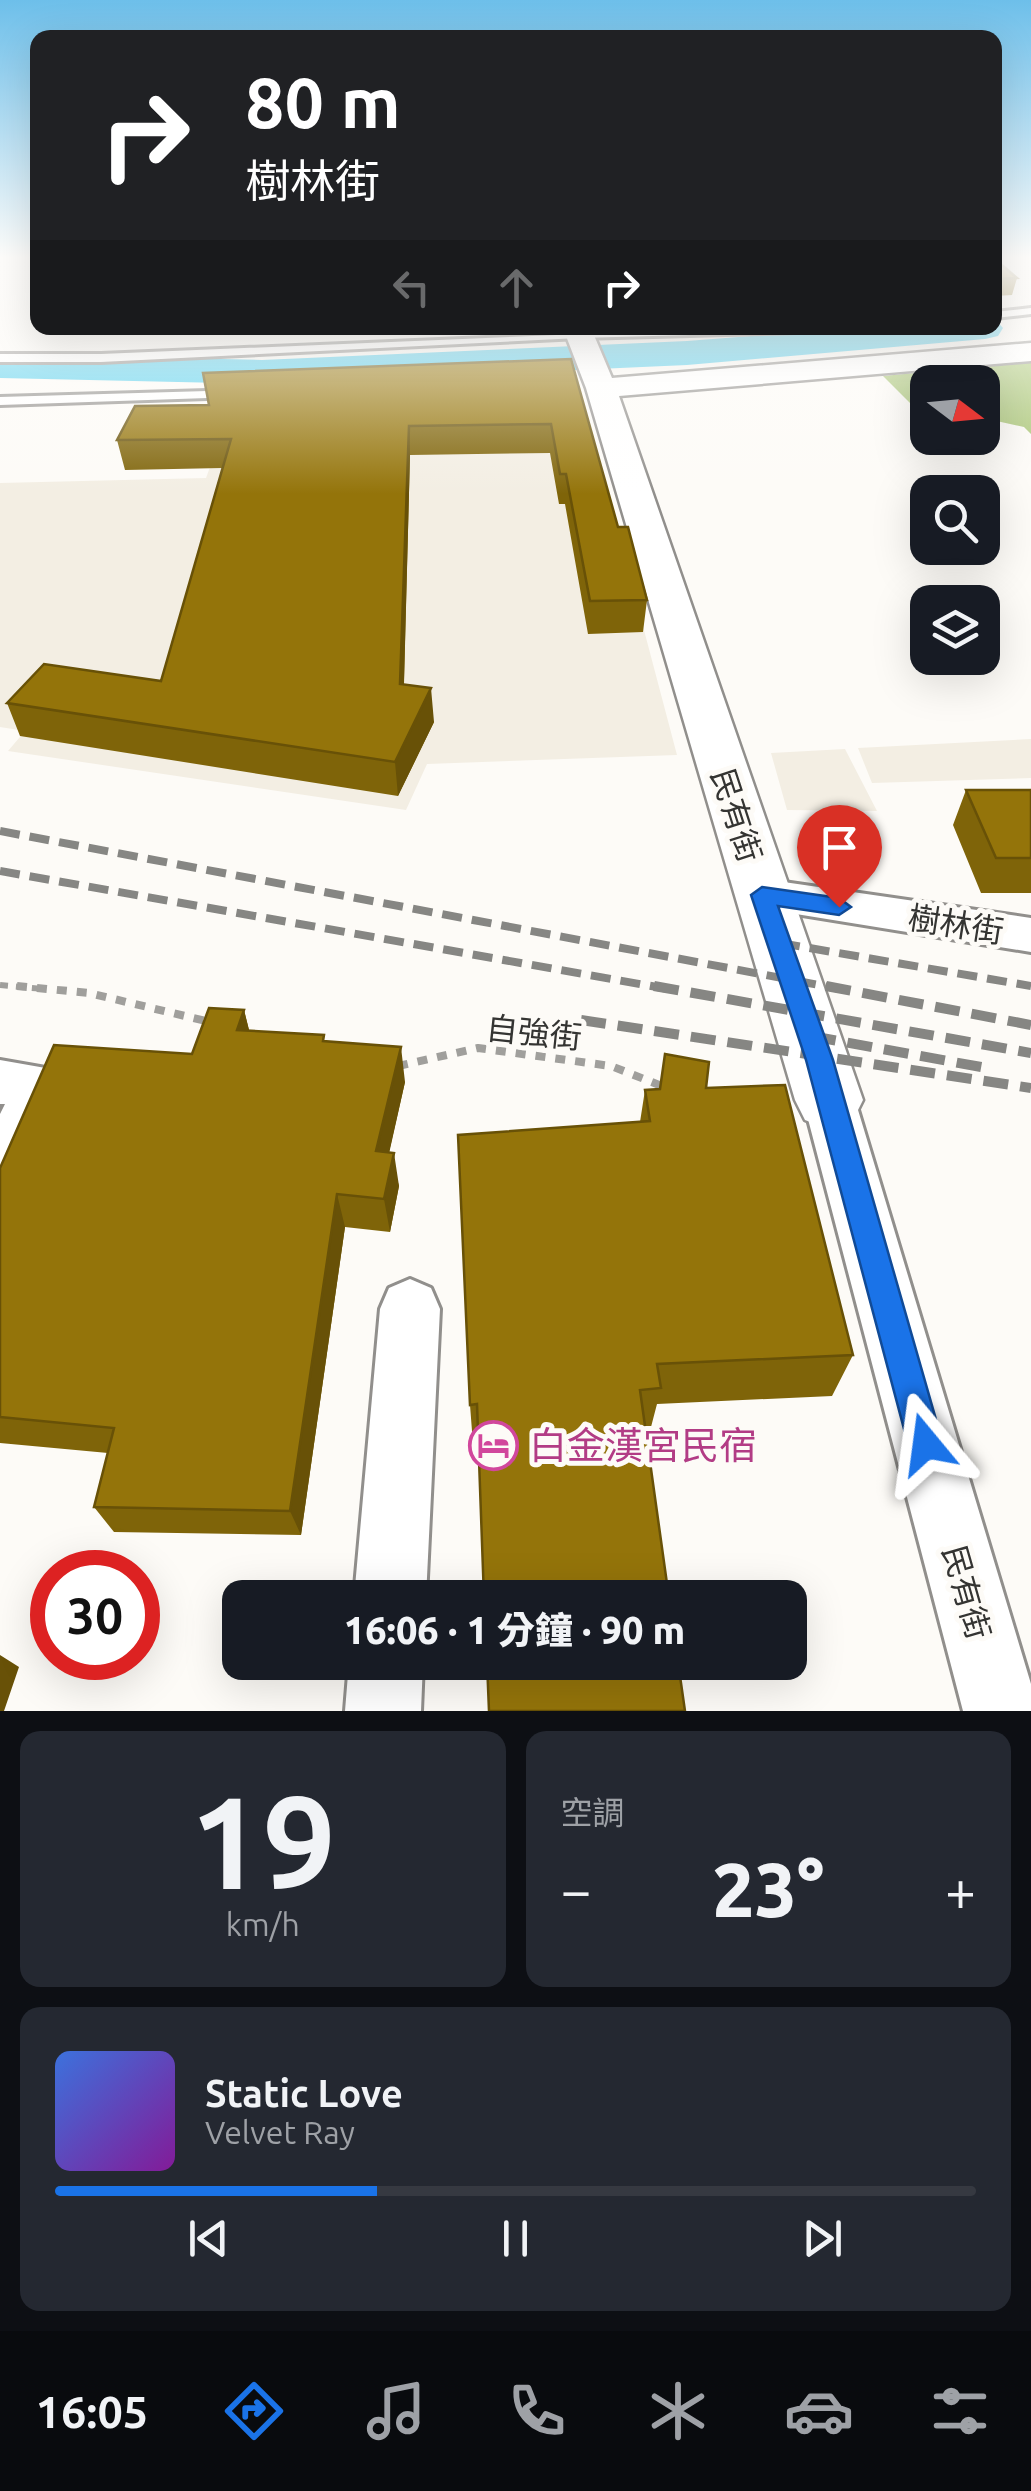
<!DOCTYPE html>
<html lang="zh-TW">
<meta charset="utf-8">
<style>
body{margin:0;font-family:Ubuntu,"Noto Sans TC",sans-serif;background:#242831;color:#f1f3f6;height:100vh;display:flex;flex-direction:column;font-size:38px;white-space:nowrap}
*{box-sizing:border-box;margin:0}
p{font-size:32px;color:#9ea1a6}
.icon{flex:none;width:55px;height:55px;fill:none;stroke:currentColor;stroke-width:2;stroke-linecap:round;stroke-linejoin:round}
.map{position:relative;height:1711px;overflow:hidden}
.side{display:flex;flex-direction:column;gap:20px;padding:20px;background:#0d0f14;flex:1}
.side>*{flex:none}
.guide{position:absolute;left:30px;top:30px;width:972px;height:305px;border-radius:20px;box-shadow:0 10px 40px #0002;background:#202124;color:#fff;overflow:hidden}
.needle{width:65px;rotate:106deg}
.buttons{position:absolute;left:910px;top:365px;display:grid;gap:20px}
.buttons a{display:grid;place-items:center;width:90px;height:90px;border-radius:20px;background:#171b24;box-shadow:0 10px 40px #0002;font-size:50px}
.speed{position:absolute;left:30px;top:1550px;display:flex;gap:20px;font-size:50px;font-weight:700;text-align:center}
.speed>*{display:grid;place-content:center;width:130px;height:130px;border-radius:50%;background:#171b24;box-shadow:0 10px 40px #0002;line-height:1}
.speed .limit{border:15px solid #d22;background:#fff;color:#111}
.pin{position:absolute;display:grid;place-items:center;width:85px;height:85px;color:#fff;margin:-102px -42px;border-radius:50% 50% 50% 0;rotate:-45deg;box-shadow:0 0 10px #0007}
.pin .icon{rotate:45deg}
.me{position:absolute;width:110px;margin:-55px;rotate:344deg;stroke-linejoin:round;filter:drop-shadow(0 0 8px #0008)}
.turn{display:flex;align-items:center;gap:35px;height:210px;padding:0 50px;font-size:45px}
.turn .icon{width:130px;height:130px;stroke-width:2.5}
.turn b{display:block;font-size:70px;line-height:85px}
.lanes{display:flex;align-items:center;height:95px;padding:0 50px;background:#0003;justify-content:center;gap:50px;direction:ltr}
.lanes .off{opacity:.35}
.big{font-size:75px;font-weight:800;line-height:1.1}
.side .tile{flex:1;display:flex;flex-direction:column;justify-content:center;gap:15px;min-width:0;padding:0 35px;border-radius:20px;background:#242831}
.side .dial{align-items:center;gap:0}
.dial b{font-size:130px;line-height:1}
.song{display:flex;align-items:center;gap:30px}
.cover{width:120px;height:120px;border-radius:15px;background:linear-gradient(135deg,hsl(220 70% 55%),hsl(290 70% 35%))}
.played{height:10px;border-radius:5px;background:linear-gradient(90deg,#1a73e8 35%,#363941 35%)}
.keys{display:flex;justify-content:space-around;direction:ltr}
.heat{display:flex;justify-content:space-between;align-items:center;font-size:55px;direction:ltr}
.side .tiles{flex:1;display:grid;gap:20px;grid-template-columns:1fr 1fr}
.tile:last-child{grid-column:span 2}
.trip{position:absolute;left:222px;top:1580px;width:585px;height:100px;border-radius:20px;background:#171b24;box-shadow:0 10px 40px #0002;font-weight:800;line-height:100px;text-align:center}
.menu{display:flex;height:160px;justify-content:space-around;align-items:center;background:#090b0e;color:#9ea1a6}
.menu .icon{width:70px;height:70px}
.menu .current{color:#1a73e8}
.menu b{font-size:45px;color:#f1f3f6}
.map>svg:first-child{display:block}
</style>
<div class="map">
<svg width="1031" height="1711" viewBox="0 0 1031 1711">
<rect width="100%" height="100%" fill="#fdfbf7"/>
<path fill="#f3eee3" d="M 579,384 L 677,755 L 427,764 L 406,810 L 8,751 L 25,731 L 0,727 L 0,483 L 206,478 L 235,399 Z
M 1031,739 L 1031,778 L 872,783 L 858,748 Z
M 845,749 L 877,811 L 787,810 L 771,753 Z"/>
<path fill="#a7c571" d="M 1031,362 L 1031,434 L 1024,427 L 983,418 L 982,382 L 928,382 L 927,407 L 910,403 L 883,376 Z"/>
<g fill="none" stroke-linecap="round" stroke-linejoin="round">
<path fill="#56d0ee" fill-rule="evenodd" d="M 995,319 L 1003,328 L 998,336 L 985,339 L 687,365 L 262,384 L 0,378 L 0,354 L 262,360 L 687,341 L 857,328 L 995,328 Z"/>
<defs>
<path id="lane" d="M 1031,308 L 1031,314 L 995,318 L 995,312 Z
M 726,328 L 838,328 L 832,331 L 579,338 L 101,362 L 0,362 L 0,354 L 101,354 Z
M 242,390 L 243,393 L 237,397 L 0,405 L 0,397 Z"/>
<path id="street" d="M 763,879 L 1031,918 L 1031,952 L 747,906 L 741,895 L 747,884 Z
M 0,1060 L 57,1070 L 65,1085 L 20,1194 L 0,1201 L 0,1114 L 5,1104 L 0,1104 Z
M 829,1078 L 847,1084 L 855,1100 L 1031,1684 L 1031,1711 L 963,1711 L 803,1100 L 811,1084 Z
M 410,1279 L 431,1288 L 440,1309 L 426,1598 L 354,1598 L 380,1309 L 389,1288 Z
M 349,1662 L 423,1662 L 421,1711 L 345,1711 Z"/>
<path id="secondary" d="M 563,328 L 591,328 L 612,378 L 1031,343 L 1031,361 L 619,396 L 863,1100 L 853,1120 L 829,1129 L 805,1120 L 795,1100 L 586,388 Z"/>
</defs>
<use href="#lane" stroke="#918f8c" stroke-width="6"/>
<use href="#street" stroke="#918f8c" stroke-width="6"/>
<use href="#secondary" stroke="#918f8c" stroke-width="5"/>
<path stroke="#a09f9c" stroke-width="6" stroke-dasharray="8 8" stroke-linecap="butt" d="M 0,985 L 44,989"/>
<path stroke="#a09f9c" stroke-width="8" stroke-dasharray="10 10" stroke-linecap="butt" d="M 17,986 L 89,993 L 210,1022
M 398,1066 L 478,1048 L 611,1066 L 667,1088"/>
<use href="#lane" fill="#fff" fill-rule="evenodd"/>
<use href="#street" fill="#fff" fill-rule="evenodd"/>
<use href="#secondary" fill="#fff" fill-rule="evenodd"/>
<path stroke="#868683" stroke-width="8" stroke-dasharray="20 10" stroke-linecap="butt" d="M 0,831 L 840,989
M 0,871 L 668,989
M 780,943 L 1031,986"/>
<path stroke="#868683" stroke-width="10" stroke-dasharray="25 12" stroke-linecap="butt" d="M 654,986 L 1031,1053
M 826,986 L 1031,1025
M 581,1020 L 1031,1088
M 811,1036 L 992,1069"/>
</g>
<path fill="#7f6409" d="M 995,259 L 1017,278 L 1012,295 L 995,296 Z
M 571,359 L 618,527 L 647,600 L 643,632 L 588,634 L 565,504 L 559,504 L 550,453 L 410,455 L 404,684 L 434,722 L 398,796 L 20,736 L 7,703 L 161,681 L 222,468 L 125,470 L 117,440 L 209,405 Z
M 966,790 L 1031,790 L 1031,893 L 981,893 L 953,825 Z
M 244,1010 L 249,1030 L 326,1041 L 405,1082 L 389,1152 L 399,1186 L 390,1232 L 345,1227 L 301,1535 L 114,1532 L 94,1507 L 108,1453 L 0,1443 L 0,1168 L 192,1054 Z
M 706,1088 L 853,1355 L 832,1396 L 657,1404 L 651,1427 L 473,1444 L 470,1405 L 640,1122 L 645,1090 Z"/>
<path fill="#685107" d="M 409,426 L 410,455 L 403,717 L 400,684 Z
M 431,688 L 434,722 L 398,796 L 395,762 Z
M 244,1010 L 253,1046 L 237,1030 Z
M 401,1047 L 405,1082 L 382,1185 L 376,1151 Z
M 394,1153 L 399,1186 L 390,1232 L 384,1199 Z
M 337,1194 L 345,1227 L 301,1535 L 290,1511 Z
M 0,1655 L 19,1667 L 4,1711 L 0,1711 Z"/>
<path fill="#94740a" stroke="#685107" stroke-width="2.5" d="M 995,259 L 1017,278 L 995,279 Z
M 571,359 L 618,527 L 628,527 L 647,600 L 590,601 L 566,474 L 560,474 L 551,424 L 409,426 L 400,684 L 431,688 L 395,762 L 7,703 L 44,664 L 161,681 L 231,439 L 117,440 L 135,406 L 209,405 L 203,373 Z
M 966,790 L 1031,790 L 1031,858 L 996,858 Z
M 209,1008 L 244,1010 L 237,1030 L 324,1035 L 323,1041 L 401,1047 L 376,1151 L 394,1153 L 384,1199 L 337,1194 L 290,1511 L 94,1507 L 114,1428 L 0,1417 L 0,1168 L 54,1045 L 192,1054 Z
M 665,1054 L 709,1062 L 706,1088 L 785,1085 L 853,1355 L 657,1364 L 661,1388 L 640,1390 L 669,1598 L 484,1598 L 477,1404 L 470,1405 L 458,1135 L 650,1121 L 645,1090 L 660,1089 Z
M 487,1662 L 678,1662 L 685,1711 L 489,1711 Z"/>
<linearGradient id="sky" x2="0" y2="1"><stop stop-color="#6dbfea"/><stop offset="0.52" stop-color="#fefdfb"/><stop offset="1" stop-color="#fefdfb" stop-opacity="0"/></linearGradient>
<rect width="1031" height="494" fill="url(#sky)"/>
<path fill="#1a73e8" stroke="#114b97" stroke-width="2.5" d="M 762,887 L 839,898 L 851,907 L 839,915 L 778,906 L 833,1060 L 943,1444 L 938,1456 L 926,1461 L 913,1456 L 908,1444 L 806,1060 L 751,895 Z"/>
<defs>
<symbol id="hotel-ring" viewBox="-11 -11 22 22"><circle r="9.5" fill="#fdfbf7" stroke="#d1479c" stroke-width="1.5"/><path d="M-6-4.5h1.5V1H6V5H4.5V3h-9V5H-6ZM-4 0a1.8 1.8 0 1 1 3.6 0ZM.5 0V-2.5h3Q6-2.5 6 0Z" fill="#d1479c"/></symbol>
</defs>
<g fill-rule="evenodd">
<use href="#hotel-ring" x="466" y="1418" width="55" height="55"/>
</g>
<g text-anchor="middle" dominant-baseline="central" stroke-width="10" stroke-linejoin="round" paint-order="stroke">
<g font-size="32" fill="#343432" stroke="#fdfbf7">
<text transform="translate(737 815) rotate(72)">民有街</text>
<text transform="translate(956 924) rotate(9)">樹林街</text>
<text transform="translate(534 1032) rotate(6)">自強街</text>
<text transform="translate(967 1592) rotate(74)">民有街</text>
</g>
<g font-size="38" fill="#b23c85" stroke="#fdfbf7" text-anchor="start">
<text x="529" y="1445">白金漢宮民宿</text>
</g>
</g>
</svg>
<div class="buttons">
<a><svg class="needle" viewBox="-14 -14 28 28"><path d="M0-13l5 13h-10z" fill="#e53935"/><path d="M0 13l5-13h-10z" fill="#9ea1a6"/></svg></a>
<a><svg class="icon" aria-label="search" viewBox="0 0 24 24"><circle cx="10" cy="10" r="6"/><path d="M15 15l6 6"/></svg></a>
<a><svg class="icon" aria-label="layers" viewBox="0 0 24 24"><path d="M12 4l9 5-9 5-9-5zM3 14l9 5 9-5"/></svg></a>
</div>
<div class="speed"><div class="limit">30</div></div>
<div class="pin" style="left:839px;top:907px;background:#d93025"><svg class="icon" aria-label="arrive" viewBox="0 0 24 24"><path d="M6 21V4h12l-3 4 3 4H6"/></svg></div>
<svg class="me" style="left:926px;top:1444px" viewBox="-20 -20 40 40"><path d="M0-17L14 15 0 8-14 15z" fill="#1a73e8" stroke="#fff" stroke-width="4"/></svg>
<div class="trip">16:06 · 1 分鐘 · 90 m</div>
<div class="guide">
<div class="turn"><svg class="icon" aria-label="right" viewBox="0 0 24 24"><path d="M7 20v-9h11M14 6l5 5-5 5"/></svg><div><b>80 m</b>樹林街</div></div>
<div class="lanes"><svg class="icon off" aria-label="left" viewBox="0 0 24 24"><path d="M17 20v-9H6M10 6l-5 5 5 5"/></svg><svg class="icon off" aria-label="ahead" viewBox="0 0 24 24"><path d="M12 20V5M6 11l6-6 6 6"/></svg><svg class="icon" aria-label="right" viewBox="0 0 24 24"><path d="M7 20v-9h11M14 6l5 5-5 5"/></svg></div>
</div>
</div>
<section class="side">
<div class="tiles">
<div class="tile dial"><b>19</b><p>km/h</p></div>
<div class="tile"><p>空調</p>
<div class="heat"><a>−</a><b class="big">23°</b><a>+</a></div>
</div>
<div class="tile">
<div class="song"><i class="cover"></i><div><b>Static Love</b><p>Velvet Ray</p></div></div>
<div class="played"></div>
<div class="keys"><svg class="icon" aria-label="previous" viewBox="0 0 24 24"><path d="M18 5L8 12l10 7zM5 5v14"/></svg><svg class="icon" aria-label="pause" viewBox="0 0 24 24"><path d="M8 5v14M16 5v14"/></svg><svg class="icon" aria-label="next" viewBox="0 0 24 24"><path d="M6 5l10 7-10 7zM19 5v14"/></svg></div>
</div>
</div>
</section>
<nav class="menu">
<b>16:05</b>
<svg class="icon current" aria-label="directions" viewBox="0 0 24 24"><path d="M12 3l9 9-9 9-9-9zM9 14v-3h6M13 9l2 2-2 2"/></svg>
<svg class="icon" aria-label="music" viewBox="0 0 24 24"><path d="M9 18V5l10-2v13"/><circle cx="6" cy="18" r="3"/><circle cx="16" cy="16" r="3"/></svg>
<svg class="icon" aria-label="phone" viewBox="0 0 24 24"><path d="M5 4h4l2 5-3 2q2 4 5 5l2-3 5 2v4C11 20 4 13 5 4z"/></svg>
<svg class="icon" aria-label="climate" viewBox="0 0 24 24"><path d="M12 3v18M4 7l16 10M4 17L20 7"/></svg>
<svg class="icon" aria-label="car" viewBox="0 0 24 24"><path d="M5 17H2v-5l4-1 3-4h7l3 4 3 1v5h-3M9 17h6M6 11h13"/><circle cx="7" cy="17" r="2"/><circle cx="17" cy="17" r="2"/></svg>
<svg class="icon" aria-label="filters" viewBox="0 0 24 24"><path d="M4 7h16M4 17h16"/><circle cx="9" cy="7" r="2"/><circle cx="15" cy="17" r="2"/></svg>
</nav>
